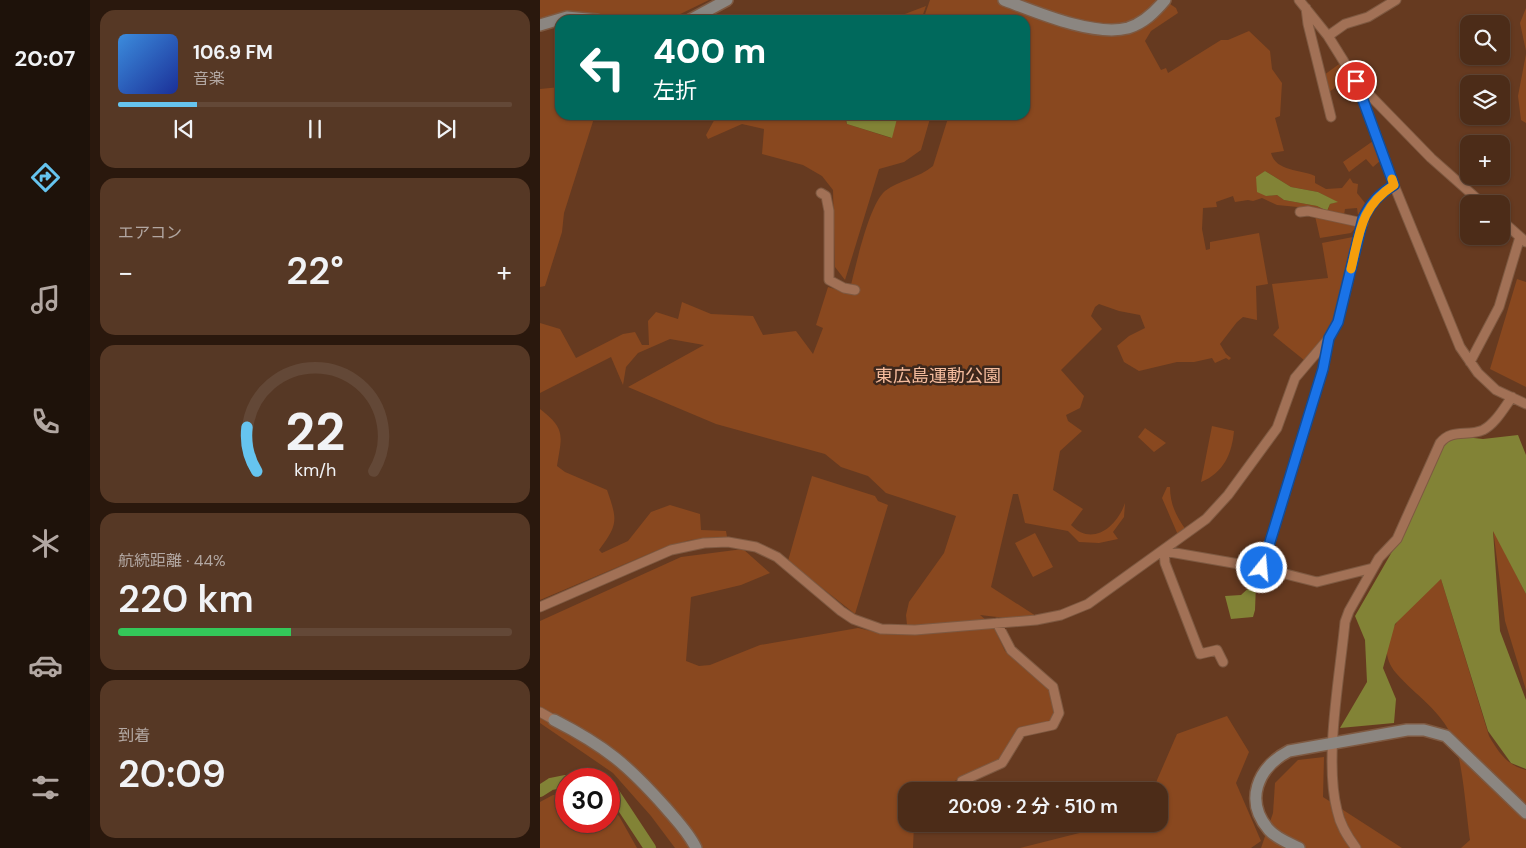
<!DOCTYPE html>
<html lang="ja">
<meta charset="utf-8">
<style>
body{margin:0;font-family:"DM Sans","Noto Sans JP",sans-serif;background:#563825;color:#f1f3f6;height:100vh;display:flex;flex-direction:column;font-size:19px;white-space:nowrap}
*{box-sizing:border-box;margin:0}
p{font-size:16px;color:#b2a7a2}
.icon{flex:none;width:28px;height:28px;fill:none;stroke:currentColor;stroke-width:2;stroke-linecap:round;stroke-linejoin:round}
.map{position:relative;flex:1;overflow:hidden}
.side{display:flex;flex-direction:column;gap:10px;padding:10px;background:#2a180d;width:450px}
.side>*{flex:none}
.guide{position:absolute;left:15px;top:15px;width:475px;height:105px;border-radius:15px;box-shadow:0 1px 4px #0004,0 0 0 1px #634837;background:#00695c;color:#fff;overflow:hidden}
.fabs{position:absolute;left:920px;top:15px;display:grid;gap:10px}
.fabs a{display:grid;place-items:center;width:50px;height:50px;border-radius:10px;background:#4c2c18;box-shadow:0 1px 4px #0004,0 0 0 1px #634837;font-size:25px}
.speed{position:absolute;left:15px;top:768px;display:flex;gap:10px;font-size:25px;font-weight:700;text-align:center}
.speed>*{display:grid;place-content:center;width:65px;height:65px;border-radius:50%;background:#4c2c18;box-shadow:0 1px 4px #0004,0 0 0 1px #634837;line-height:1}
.speed .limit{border:8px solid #d22;background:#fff;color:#111}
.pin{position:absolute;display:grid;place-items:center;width:42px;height:42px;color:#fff;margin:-21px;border:2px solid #fff;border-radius:50%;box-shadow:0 1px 5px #0007}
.me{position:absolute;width:55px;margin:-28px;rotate:17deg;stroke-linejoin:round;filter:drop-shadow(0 0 4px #0008)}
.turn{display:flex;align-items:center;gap:18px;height:105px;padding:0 15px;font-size:22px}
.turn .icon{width:65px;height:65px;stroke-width:2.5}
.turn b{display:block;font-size:35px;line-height:42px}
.big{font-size:38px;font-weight:600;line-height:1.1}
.side .card{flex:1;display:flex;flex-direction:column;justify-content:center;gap:8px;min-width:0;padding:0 18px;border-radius:15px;background:#563825}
.side .dial{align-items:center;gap:0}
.dial svg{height:130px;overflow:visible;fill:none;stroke:#634837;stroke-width:7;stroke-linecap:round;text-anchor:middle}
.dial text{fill:#f1f3f6;stroke:none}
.song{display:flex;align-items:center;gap:15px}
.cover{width:60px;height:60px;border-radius:8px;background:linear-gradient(135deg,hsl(210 70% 55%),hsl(230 70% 35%))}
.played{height:5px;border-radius:2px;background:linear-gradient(90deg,#66c4ef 20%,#634837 20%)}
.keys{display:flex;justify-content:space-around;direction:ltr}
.heat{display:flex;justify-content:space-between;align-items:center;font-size:28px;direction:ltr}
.charge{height:8px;border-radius:4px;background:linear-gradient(90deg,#34c759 44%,#634837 0)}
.trip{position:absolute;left:358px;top:782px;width:270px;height:50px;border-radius:15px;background:#4c2c18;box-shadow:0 1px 4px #0004,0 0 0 1px #634837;font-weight:600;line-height:50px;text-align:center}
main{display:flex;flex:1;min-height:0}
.tabs{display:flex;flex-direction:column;width:90px;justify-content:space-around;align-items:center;background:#1e120a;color:#b2a7a2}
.tabs .icon{width:35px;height:35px}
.tabs .active{color:#66c4ef}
.tabs b{font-size:22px;color:#f1f3f6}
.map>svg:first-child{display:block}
</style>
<main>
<nav class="tabs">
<b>20:07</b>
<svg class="icon active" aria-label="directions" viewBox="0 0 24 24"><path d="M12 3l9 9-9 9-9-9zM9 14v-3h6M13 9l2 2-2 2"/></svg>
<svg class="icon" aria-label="music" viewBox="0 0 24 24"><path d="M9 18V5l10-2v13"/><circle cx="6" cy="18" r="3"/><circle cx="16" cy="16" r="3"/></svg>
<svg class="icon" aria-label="phone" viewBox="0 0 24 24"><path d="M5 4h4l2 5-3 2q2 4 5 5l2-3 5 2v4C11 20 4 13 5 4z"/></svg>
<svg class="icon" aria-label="climate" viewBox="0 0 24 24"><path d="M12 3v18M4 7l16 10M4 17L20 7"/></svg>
<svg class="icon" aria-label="car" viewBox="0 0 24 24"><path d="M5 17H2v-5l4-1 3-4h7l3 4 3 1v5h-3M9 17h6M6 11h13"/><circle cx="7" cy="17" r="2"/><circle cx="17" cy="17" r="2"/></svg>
<svg class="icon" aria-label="filters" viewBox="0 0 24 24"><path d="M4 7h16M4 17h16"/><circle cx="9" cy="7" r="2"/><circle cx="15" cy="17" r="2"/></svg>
</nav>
<section class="side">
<div class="card">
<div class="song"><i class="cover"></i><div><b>106.9 FM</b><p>音楽</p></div></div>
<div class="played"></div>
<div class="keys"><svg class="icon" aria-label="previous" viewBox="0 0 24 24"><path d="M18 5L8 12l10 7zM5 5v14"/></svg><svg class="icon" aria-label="pause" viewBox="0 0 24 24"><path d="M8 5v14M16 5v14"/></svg><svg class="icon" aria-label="next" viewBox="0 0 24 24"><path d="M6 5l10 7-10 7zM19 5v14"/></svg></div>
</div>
<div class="card"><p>エアコン</p>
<div class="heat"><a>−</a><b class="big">22°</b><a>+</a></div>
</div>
<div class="card dial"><svg viewBox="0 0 100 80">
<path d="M14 69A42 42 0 1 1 86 69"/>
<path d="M14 69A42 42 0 0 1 8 42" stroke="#66c4ef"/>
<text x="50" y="56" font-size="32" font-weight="700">22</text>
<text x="50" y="72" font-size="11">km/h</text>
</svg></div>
<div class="card"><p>航続距離 · 44%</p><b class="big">220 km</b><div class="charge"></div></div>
<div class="card"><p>到着</p><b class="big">20:09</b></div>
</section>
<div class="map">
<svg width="986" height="848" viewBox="0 0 986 848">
<rect width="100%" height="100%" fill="#663a20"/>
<path fill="#89481f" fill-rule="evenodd" d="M 0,0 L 169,0 L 128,20 L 84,20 L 27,12 L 0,18 Z
M 390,0 L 624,0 L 636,8 L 638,13 L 611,31 L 605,41 L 621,70 L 626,68 L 628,73 L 681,40 L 688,40 L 709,31 L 730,51 L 732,69 L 742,83 L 740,116 L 735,118 L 744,151 L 731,153 C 736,172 761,169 775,176 L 775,183 L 786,189 L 802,188 L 810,178 L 813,183 L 818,184 L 817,193 L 825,203 L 818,215 L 817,208 L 805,209 L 804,215 L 768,208 L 737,205 L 722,198 L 713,201 L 708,200 L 695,202 L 693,196 L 676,202 L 677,207 L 663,208 L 662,229 L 666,250 L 670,249 L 670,242 L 719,233 L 728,284 L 716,286 L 717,320 L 703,317 L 697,322 L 680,344 L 686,354 L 691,358 L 689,360 L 686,358 L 675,363 L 672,358 L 654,362 L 637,362 L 599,371 L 584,362 L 577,346 L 589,336 L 605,328 L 600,315 L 579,311 L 559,304 L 555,307 L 551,316 L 562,329 L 521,370 L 544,396 L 540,408 L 526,415 L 528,421 L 542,431 L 520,451 L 513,490 L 543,509 L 531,525 C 552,547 577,527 585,503 L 584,517 L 573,532 L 578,539 L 559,543 L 539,542 L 528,531 L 485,523 L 478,494 L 473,494 L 451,587 L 496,616 L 466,618 L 440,615 L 453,626 L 465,651 L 510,690 L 515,715 L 512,720 L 507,724 L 480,727 L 462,760 L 423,776 L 398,791 L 366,791 L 366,824 L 374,824 L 373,848 L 135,848 L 111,816 L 73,773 L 0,723 L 0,621 L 141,557 L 203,549 L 230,573 L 201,585 L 151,597 L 146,661 L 159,666 L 170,665 L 220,645 L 318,628 L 344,634 L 368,635 L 366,615 L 369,602 L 404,553 L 416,516 L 346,493 L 328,476 L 301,467 L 285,454 L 176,424 L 88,387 L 164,345 L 130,339 L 98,353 L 86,367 L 83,385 L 71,357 L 0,393 L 0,323 L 20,329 L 36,358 L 83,334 L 95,332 L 102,345 L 109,345 L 108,321 L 116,312 L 138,319 L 142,302 L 171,314 L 213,316 L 223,335 L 256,331 L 273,354 L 283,328 L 276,325 L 288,287 L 309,293 C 315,270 328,206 345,191 C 359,180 379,178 393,166 L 409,115 L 485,115 L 485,20 L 383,20 ZM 725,171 L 751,187 L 778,192 L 797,202 L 790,204 L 788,209 L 784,210 L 777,206 L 744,200 L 737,195 L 727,196 L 716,179 Z
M 386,6 L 381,20 L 356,20 L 357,17 Z
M 986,8 L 986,51 L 980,23 Z
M 986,54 L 986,123 L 981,120 L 978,96 Z
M 802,62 L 810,77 L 789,92 L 784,75 Z
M 20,87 L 20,115 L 55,115 L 24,213 L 22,232 L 5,286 L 0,287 L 0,89 Z
M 177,115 L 303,115 L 307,124 L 351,138 L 358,115 L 391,115 L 381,150 L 364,162 L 339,169 L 305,280 L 295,267 L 293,190 L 282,176 L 263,165 L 222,154 L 224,129 L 202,124 L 168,139 L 166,135 Z
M 833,141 L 841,160 L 833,167 L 826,159 L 809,172 L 803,162 Z
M 775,216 L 816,225 L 816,227 L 811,233 L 780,238 Z
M 813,237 L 814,238 C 809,262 801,314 788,333 C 781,343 772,352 764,360 L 733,335 L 739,328 L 732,284 L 788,278 L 782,243 Z
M 977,279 L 986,282 L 986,387 L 950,369 Z
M 0,409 C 26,429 22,435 17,466 L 25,472 L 67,490 C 77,519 79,524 59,550 L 62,553 L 88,541 L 111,512 L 130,505 L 160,514 L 161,530 L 186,531 L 187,537 L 150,540 L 125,547 L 0,600 Z
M 672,426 L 694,431 C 692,453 684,473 661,482 Z
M 605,428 L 626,443 L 614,452 L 598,437 Z
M 272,476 L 335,496 L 338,501 L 348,505 L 315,614 L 248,561 Z
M 627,487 L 630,487 C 630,504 636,516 646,530 L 638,535 L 622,498 Z
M 953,529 L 986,594 L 986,690 L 965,621 Z
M 495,533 L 513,567 L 493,577 L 475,543 Z
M 901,579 L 949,736 C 959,753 967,765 986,770 L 986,848 L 921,848 L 930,840 C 926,813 923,761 913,739 C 901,710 876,696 856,673 C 826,638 877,599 901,579 Z
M 687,716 L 709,752 L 696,783 L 721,841 L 711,848 L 480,848 L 571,825 L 595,833 L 619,824 L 624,819 L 619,802 L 619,791 L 615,791 L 614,787 L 637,734 Z
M 784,757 L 783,797 L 862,848 L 721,848 L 733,813 L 735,783 L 758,760 Z
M 13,795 L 26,795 L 26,821 L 69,821 L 69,808 L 79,816 L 97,848 L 0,848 L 0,802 Z"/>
<path fill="#828336" d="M 305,115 L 358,115 L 352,138 L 307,124 Z
M 725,171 L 751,187 L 778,192 L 798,202 L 790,204 L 787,211 L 777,206 L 744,200 L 737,195 L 726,196 L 717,192 L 716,177 Z
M 906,435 L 943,439 L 978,435 L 986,455 L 986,594 L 953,531 L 960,631 L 986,700 L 986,769 L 971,763 L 948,731 L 901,579 L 855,624 L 843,668 L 856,699 L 854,723 L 800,728 L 827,682 L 825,640 L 815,616 L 868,524 Z
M 714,583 L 716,584 L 715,610 L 713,617 L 691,619 L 685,596 L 701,595 Z"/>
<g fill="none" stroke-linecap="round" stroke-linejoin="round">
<path stroke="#828336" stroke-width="12" d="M 0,791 L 11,784 L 26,781
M 69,791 L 75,795 L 110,848"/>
<defs>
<path id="street" d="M 759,0 L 788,36 L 816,81 L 891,158 L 943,204
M 766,8 L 768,24 L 791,117
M 788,36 L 805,24 L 828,17 L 856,0
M 816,81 L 854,185 L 920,347 L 938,373 L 956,390 L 986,404
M 281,193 L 286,196 L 289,211 L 289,280 L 304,288 L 315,290
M 760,212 L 768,211 L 823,223
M 961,220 L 986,242
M 930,362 L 959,307 L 980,237
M 722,568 L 783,369 L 789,338
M 0,607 L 131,550 L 164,543 L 188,542 L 216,547 L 237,557 L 301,611 L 313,619 L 341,629 L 375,630 L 496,620 L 521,615 L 548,604 L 666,519 L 688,495 L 737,428 L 755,378 L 789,338 L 798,322 L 823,219 C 831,203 838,195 854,185
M 683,662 L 677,650 L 660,654 L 625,563 L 624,551 L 722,568 L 777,582 L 833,568
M 0,712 L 14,720
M 423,791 L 422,781 L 462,763 L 481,732 L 513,725 L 519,713 L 513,687 L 471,650 L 457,623
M 816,848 C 807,836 800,825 797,810 C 784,759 800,675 805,622 L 809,611 L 839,558 L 857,539 L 900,443 C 912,428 927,437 943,430 C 955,424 964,408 972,397"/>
<path id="secondary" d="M 464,0 C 496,12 554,37 588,28 C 604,23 615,12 625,0
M 150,20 L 187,0
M 0,25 L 27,17 L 57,20
M 14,720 C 65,746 88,765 126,808 C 137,821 149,833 156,848
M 759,848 C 749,843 737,839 729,830 C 704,801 717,768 749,751 L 867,730 L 884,730 L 906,736 L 986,813"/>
</defs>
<use href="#street" stroke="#7e5941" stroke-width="11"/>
<use href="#secondary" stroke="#7e5941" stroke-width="14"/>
<use href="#street" stroke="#a27156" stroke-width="9"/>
<use href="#secondary" stroke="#8b8681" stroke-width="11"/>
</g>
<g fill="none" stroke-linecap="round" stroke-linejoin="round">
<defs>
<path id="route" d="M 722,568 L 783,369 L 789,338 L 798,322 L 823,219 C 831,203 838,195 854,185 L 816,81"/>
</defs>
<use href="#route" stroke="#114b97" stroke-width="12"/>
<use href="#route" stroke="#1a73e8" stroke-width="9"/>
<path stroke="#f59e0b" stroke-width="9" d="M 811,269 C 820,232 820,207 854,185 L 852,179"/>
</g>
<g text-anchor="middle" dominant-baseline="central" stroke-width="5" stroke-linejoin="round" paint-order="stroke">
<g font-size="18" fill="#f5bc9d" stroke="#3c271c">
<text x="398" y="376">東広島運動公園</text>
</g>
</g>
</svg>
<div class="fabs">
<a><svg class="icon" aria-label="search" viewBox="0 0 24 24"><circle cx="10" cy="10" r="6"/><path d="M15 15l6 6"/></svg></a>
<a><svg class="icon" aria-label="layers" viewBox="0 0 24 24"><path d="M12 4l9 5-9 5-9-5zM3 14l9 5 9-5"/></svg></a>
<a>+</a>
<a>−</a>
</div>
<div class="speed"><div class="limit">30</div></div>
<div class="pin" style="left:816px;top:81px;background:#d93025"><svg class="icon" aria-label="arrive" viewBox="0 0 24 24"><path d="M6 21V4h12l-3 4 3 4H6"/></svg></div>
<svg class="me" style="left:722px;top:568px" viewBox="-20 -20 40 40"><circle r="17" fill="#1a73e8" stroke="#fff" stroke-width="3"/><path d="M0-11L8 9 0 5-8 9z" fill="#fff"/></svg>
<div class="trip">20:09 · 2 分 · 510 m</div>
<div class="guide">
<div class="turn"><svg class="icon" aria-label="left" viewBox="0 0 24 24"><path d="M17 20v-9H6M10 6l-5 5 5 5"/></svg><div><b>400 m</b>左折</div></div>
</div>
</div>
</main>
